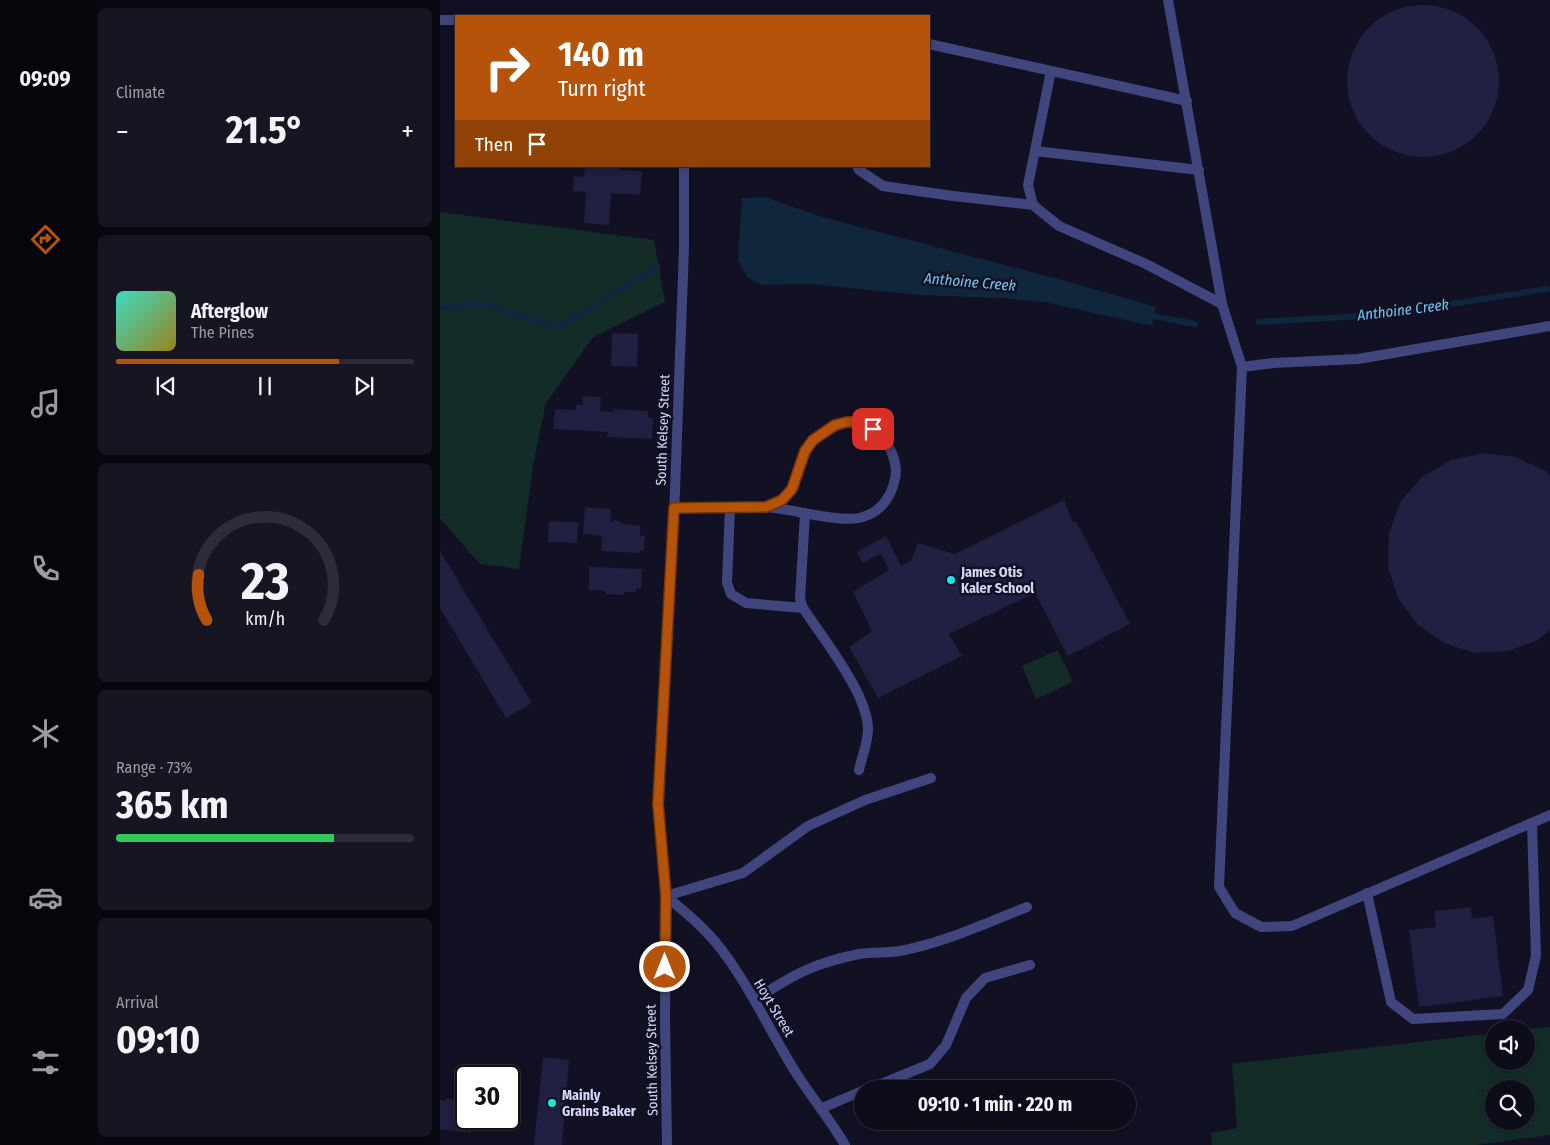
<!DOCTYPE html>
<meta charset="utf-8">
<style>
body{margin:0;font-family:"Fira Sans Condensed",sans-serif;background:#161623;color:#f1f3f6;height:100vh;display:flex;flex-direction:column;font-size:19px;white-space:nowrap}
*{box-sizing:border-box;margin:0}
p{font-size:16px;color:#9a9ca2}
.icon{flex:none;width:28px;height:28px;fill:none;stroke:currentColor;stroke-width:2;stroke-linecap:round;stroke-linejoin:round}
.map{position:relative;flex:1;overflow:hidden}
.drawer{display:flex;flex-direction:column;gap:8px;padding:8px;background:#07070e;width:350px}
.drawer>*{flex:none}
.guide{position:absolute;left:15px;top:15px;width:475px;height:152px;border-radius:0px;box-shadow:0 2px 12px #0003,0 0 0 1px #2d2d39;background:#b45309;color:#fff;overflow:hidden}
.controls{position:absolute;left:1045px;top:1020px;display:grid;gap:10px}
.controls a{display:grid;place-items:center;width:50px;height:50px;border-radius:50%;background:#0d0d1a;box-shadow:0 2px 12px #0003,0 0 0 1px #2d2d39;font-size:25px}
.speed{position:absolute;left:15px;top:1065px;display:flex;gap:10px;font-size:25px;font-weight:700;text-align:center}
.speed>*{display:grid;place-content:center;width:65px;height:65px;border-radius:50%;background:#0d0d1a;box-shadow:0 2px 12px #0003,0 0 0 1px #2d2d39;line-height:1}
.speed .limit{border:2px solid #111;border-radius:8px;background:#fff;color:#111}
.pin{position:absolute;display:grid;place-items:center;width:42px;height:42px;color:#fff;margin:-21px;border-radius:10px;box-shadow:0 2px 8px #0006}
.me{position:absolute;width:55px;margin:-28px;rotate:0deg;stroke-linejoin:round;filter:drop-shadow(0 0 4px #0008)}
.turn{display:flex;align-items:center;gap:18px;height:105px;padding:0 20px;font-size:22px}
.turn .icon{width:65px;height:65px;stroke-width:2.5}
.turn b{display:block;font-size:35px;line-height:42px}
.then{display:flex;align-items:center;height:48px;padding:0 20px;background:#0003;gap:10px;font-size:19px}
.big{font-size:38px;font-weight:700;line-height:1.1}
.drawer .tile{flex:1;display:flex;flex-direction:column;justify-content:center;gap:8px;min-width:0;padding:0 18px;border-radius:8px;background:#161623}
.drawer .dial{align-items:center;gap:0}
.dial svg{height:130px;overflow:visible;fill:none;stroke:#2d2d39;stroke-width:7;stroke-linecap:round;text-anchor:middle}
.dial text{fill:#f1f3f6;stroke:none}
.song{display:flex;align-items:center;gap:15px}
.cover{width:60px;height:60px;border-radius:8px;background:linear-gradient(135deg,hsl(170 70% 55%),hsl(50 70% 35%))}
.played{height:5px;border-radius:2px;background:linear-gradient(90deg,#b45309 75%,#2d2d39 75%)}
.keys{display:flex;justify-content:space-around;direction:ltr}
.heat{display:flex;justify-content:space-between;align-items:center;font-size:28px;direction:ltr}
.charge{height:8px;border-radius:4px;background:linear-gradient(90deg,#34c759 73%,#2d2d39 0)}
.trip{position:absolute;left:414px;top:1080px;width:282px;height:50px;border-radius:25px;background:#0d0d1a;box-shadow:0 2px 12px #0003,0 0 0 1px #2d2d39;font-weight:700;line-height:50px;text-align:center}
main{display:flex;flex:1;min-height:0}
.dock{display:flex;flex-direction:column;width:90px;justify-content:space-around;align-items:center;background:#05050a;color:#9a9ca2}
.dock .icon{width:35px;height:35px}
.dock .selected{color:#b45309}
.dock b{font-size:22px;color:#f1f3f6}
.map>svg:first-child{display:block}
</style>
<main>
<nav class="dock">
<b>09:09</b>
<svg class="icon selected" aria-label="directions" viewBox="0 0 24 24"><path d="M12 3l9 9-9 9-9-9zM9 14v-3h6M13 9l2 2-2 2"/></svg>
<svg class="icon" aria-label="music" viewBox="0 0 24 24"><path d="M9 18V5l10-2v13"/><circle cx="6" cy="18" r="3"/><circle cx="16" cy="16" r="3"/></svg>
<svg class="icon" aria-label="phone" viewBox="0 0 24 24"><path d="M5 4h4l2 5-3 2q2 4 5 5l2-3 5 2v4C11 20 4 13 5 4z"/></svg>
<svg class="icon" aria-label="climate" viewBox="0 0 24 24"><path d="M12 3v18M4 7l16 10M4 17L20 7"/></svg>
<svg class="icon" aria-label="car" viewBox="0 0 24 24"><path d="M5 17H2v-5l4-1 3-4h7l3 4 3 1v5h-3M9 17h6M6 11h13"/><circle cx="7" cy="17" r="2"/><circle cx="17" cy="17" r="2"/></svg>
<svg class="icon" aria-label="filters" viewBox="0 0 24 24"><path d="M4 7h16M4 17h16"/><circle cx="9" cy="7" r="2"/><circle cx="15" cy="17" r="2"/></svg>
</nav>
<section class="drawer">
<div class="tile"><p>Climate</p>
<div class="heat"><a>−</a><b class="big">21.5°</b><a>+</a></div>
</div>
<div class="tile">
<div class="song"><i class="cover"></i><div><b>Afterglow</b><p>The Pines</p></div></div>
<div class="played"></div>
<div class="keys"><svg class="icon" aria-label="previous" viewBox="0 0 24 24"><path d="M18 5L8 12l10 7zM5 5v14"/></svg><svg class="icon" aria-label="pause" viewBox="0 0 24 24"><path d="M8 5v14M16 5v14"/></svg><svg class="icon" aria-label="next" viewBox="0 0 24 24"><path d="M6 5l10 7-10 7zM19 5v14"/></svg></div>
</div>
<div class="tile dial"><svg viewBox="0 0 100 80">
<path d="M14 69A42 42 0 1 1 86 69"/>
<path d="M14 69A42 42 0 0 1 9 41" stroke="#b45309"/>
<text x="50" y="56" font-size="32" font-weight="700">23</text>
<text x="50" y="72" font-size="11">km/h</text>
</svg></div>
<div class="tile"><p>Range · 73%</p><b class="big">365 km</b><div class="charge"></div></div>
<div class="tile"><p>Arrival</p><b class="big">09:10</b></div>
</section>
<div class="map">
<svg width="1110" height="1145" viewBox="0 0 1110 1145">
<rect width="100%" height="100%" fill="#111123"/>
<path fill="#142c28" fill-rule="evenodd" d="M 0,212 L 214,240 L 225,302 L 153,337 L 106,403 L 93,465 L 79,569 L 40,564 L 0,518 Z
M 618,650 L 633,682 L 596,699 L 582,666 Z
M 1110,1027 L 1110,1135 L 1036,1145 L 772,1145 L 771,1133 L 797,1128 L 792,1064 L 1054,1033 L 1054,1061 L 1086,1061 L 1086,1029 ZM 1054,1089 L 1086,1089 L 1086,1121 L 1054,1121 Z"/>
<path fill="#0f263d" d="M 325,197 L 379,216 L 633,283 L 716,307 L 712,326 L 604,302 L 561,298 L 481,295 L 367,284 L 322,285 L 308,278 L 298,261 L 302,198 Z"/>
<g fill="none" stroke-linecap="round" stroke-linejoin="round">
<path stroke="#0f263d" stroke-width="6" d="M 0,308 L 40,303 L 117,328 L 218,267
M 708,315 L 755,324
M 819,322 L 940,315 L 1107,289"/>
</g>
<path fill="#211f42" d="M907 81a76 76 0 1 1 152 0a76 76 0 1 1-152 0Z
M 145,166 L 180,166 L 179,170 L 202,171 L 200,195 L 171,193 L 169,225 L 144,223 L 146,192 L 133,191 L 134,176 L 144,177 Z
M 172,333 L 198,334 L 197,367 L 171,366 Z
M 143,396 L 161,397 L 160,411 L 174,412 L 174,409 L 208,411 L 208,418 L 213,418 L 212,439 L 167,437 L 168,432 L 113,429 L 115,409 L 136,410 L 136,405 L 143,405 Z
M 1044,453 L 1076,457 L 1107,472 L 1110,476 L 1110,630 L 1098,640 L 1068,651 L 1035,653 L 1004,643 L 977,624 L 958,598 L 948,567 L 949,533 L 960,502 L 982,477 L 1011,460 Z
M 624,500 L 633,523 L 636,521 L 690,624 L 628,656 L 595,593 L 509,634 L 522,656 L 438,698 L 409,647 L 432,631 L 413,592 L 449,570 L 441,554 L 422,563 L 417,552 L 446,536 L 461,566 L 471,561 L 478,543 L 515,554 Z
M 145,507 L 171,509 L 170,522 L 174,520 L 179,521 L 183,524 L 200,526 L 200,535 L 205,536 L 204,551 L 200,550 L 200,553 L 161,551 L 162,536 L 143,534 Z
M 109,521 L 138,522 L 137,543 L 108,542 Z
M 0,551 L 92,703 L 66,718 L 0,608 Z
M 149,567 L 202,569 L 201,589 L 196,588 L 196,592 L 184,592 L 184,595 L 166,594 L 166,591 L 149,590 Z
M 1031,907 L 1032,919 L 1053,916 L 1063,996 L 979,1007 L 969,930 L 996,927 L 994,911 Z
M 103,1057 L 129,1060 L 122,1145 L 94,1145 Z
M 25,1084 L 26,1084 L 26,1119 L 33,1119 L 31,1133 L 0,1129 L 0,1100 L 6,1100 L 6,1098 L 18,1099 L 17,1104 L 22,1105 Z"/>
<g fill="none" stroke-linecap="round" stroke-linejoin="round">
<path stroke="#40467d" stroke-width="10" d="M 728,0 L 782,304 L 802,367 L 779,887 L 795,913 L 821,927 L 852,926 L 1110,815
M 0,20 L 16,20
M 489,44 L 747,101
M 611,71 L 588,185 L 593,205 L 619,226 L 706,264 L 782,304
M 595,151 L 759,170
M 417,166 L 419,170 L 443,186 L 513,196 L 593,205
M 802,367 L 833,363 L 918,359 L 1110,326
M 234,508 C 264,508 295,506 325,507 C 350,508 401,524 423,517 C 442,511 451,497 455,479 C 458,467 453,452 446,443 C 430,418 407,417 384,433 C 376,438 370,443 365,451 C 358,463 358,479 351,490 C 345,499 336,503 326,507
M 290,508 L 287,583 L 291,594 L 306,603 L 363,608
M 365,513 L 360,599 L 363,608 C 382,637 428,694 428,729 C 428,743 422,756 419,770
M 927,893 L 951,1002 L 973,1019 L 1063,1014 L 1088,990 L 1096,956 L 1092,824
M 226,896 L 303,873 L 368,826 L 425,800 L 491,778
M 315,1000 C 352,975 374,963 419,954 C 432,952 447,953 460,951 C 504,943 546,923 587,907
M 429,1089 L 490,1064 L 506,1045 L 526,998 L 545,978 L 590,965
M 382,1108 L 422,1091"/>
<path stroke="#40467d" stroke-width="10" d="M 226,896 C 245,912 265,928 281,949 C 311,988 331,1034 358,1076 C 373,1099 391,1121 405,1145
M 227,1145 L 225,1020 L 226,896 L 218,804 L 235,491 L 244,248 L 244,166"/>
</g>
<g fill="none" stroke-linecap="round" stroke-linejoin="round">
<defs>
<path id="route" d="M 225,967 L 226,896 L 218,804 L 234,508 L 326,507 L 342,500 L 352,489 L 365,451 L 373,440 L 395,425 L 407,422 L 420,422 L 433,429"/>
</defs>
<use href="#route" stroke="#753606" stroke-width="12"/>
<use href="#route" stroke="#b45309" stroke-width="9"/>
</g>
<g fill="#18e6df" stroke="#111123" stroke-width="2">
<circle cx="511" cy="580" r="5"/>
<circle cx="112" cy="1103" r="5"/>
</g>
<g text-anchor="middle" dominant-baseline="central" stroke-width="5" stroke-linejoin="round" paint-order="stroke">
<g font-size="14" fill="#d6d7fb" stroke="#111123">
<text transform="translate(223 430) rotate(-88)">South Kelsey Street</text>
<text transform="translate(334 1008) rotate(59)">Hoyt Street</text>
<text transform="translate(212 1060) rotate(-91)">South Kelsey Street</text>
</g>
<g font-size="14" font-weight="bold" fill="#d6d7fb" stroke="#111123" text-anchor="start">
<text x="521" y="572">James Otis<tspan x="521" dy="16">Kaler School</tspan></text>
<text x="122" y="1095">Mainly<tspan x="122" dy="16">Grains Baker</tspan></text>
</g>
<g font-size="15" font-style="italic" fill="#6fc5f0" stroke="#111123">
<text transform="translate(530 282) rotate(5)">Anthoine Creek</text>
<text transform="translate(963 310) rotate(-7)">Anthoine Creek</text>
</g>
</g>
</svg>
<div class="controls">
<a><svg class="icon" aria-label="sound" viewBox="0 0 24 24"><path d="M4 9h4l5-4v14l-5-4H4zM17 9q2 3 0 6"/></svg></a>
<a><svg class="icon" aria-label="search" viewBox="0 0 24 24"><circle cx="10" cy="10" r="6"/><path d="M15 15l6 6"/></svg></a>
</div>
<div class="speed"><div class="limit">30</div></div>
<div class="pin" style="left:433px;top:429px;background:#d93025"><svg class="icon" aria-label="arrive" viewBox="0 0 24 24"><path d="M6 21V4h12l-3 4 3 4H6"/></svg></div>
<svg class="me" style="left:225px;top:967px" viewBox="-20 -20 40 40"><circle r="17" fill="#b45309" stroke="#fff" stroke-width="3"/><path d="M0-11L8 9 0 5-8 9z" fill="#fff"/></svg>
<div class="trip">09:10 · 1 min · 220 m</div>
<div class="guide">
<div class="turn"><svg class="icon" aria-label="right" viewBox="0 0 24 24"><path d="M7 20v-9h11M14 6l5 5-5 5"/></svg><div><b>140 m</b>Turn right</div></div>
<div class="then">Then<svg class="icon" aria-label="arrive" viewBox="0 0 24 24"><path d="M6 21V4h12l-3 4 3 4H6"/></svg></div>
</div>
</div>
</main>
